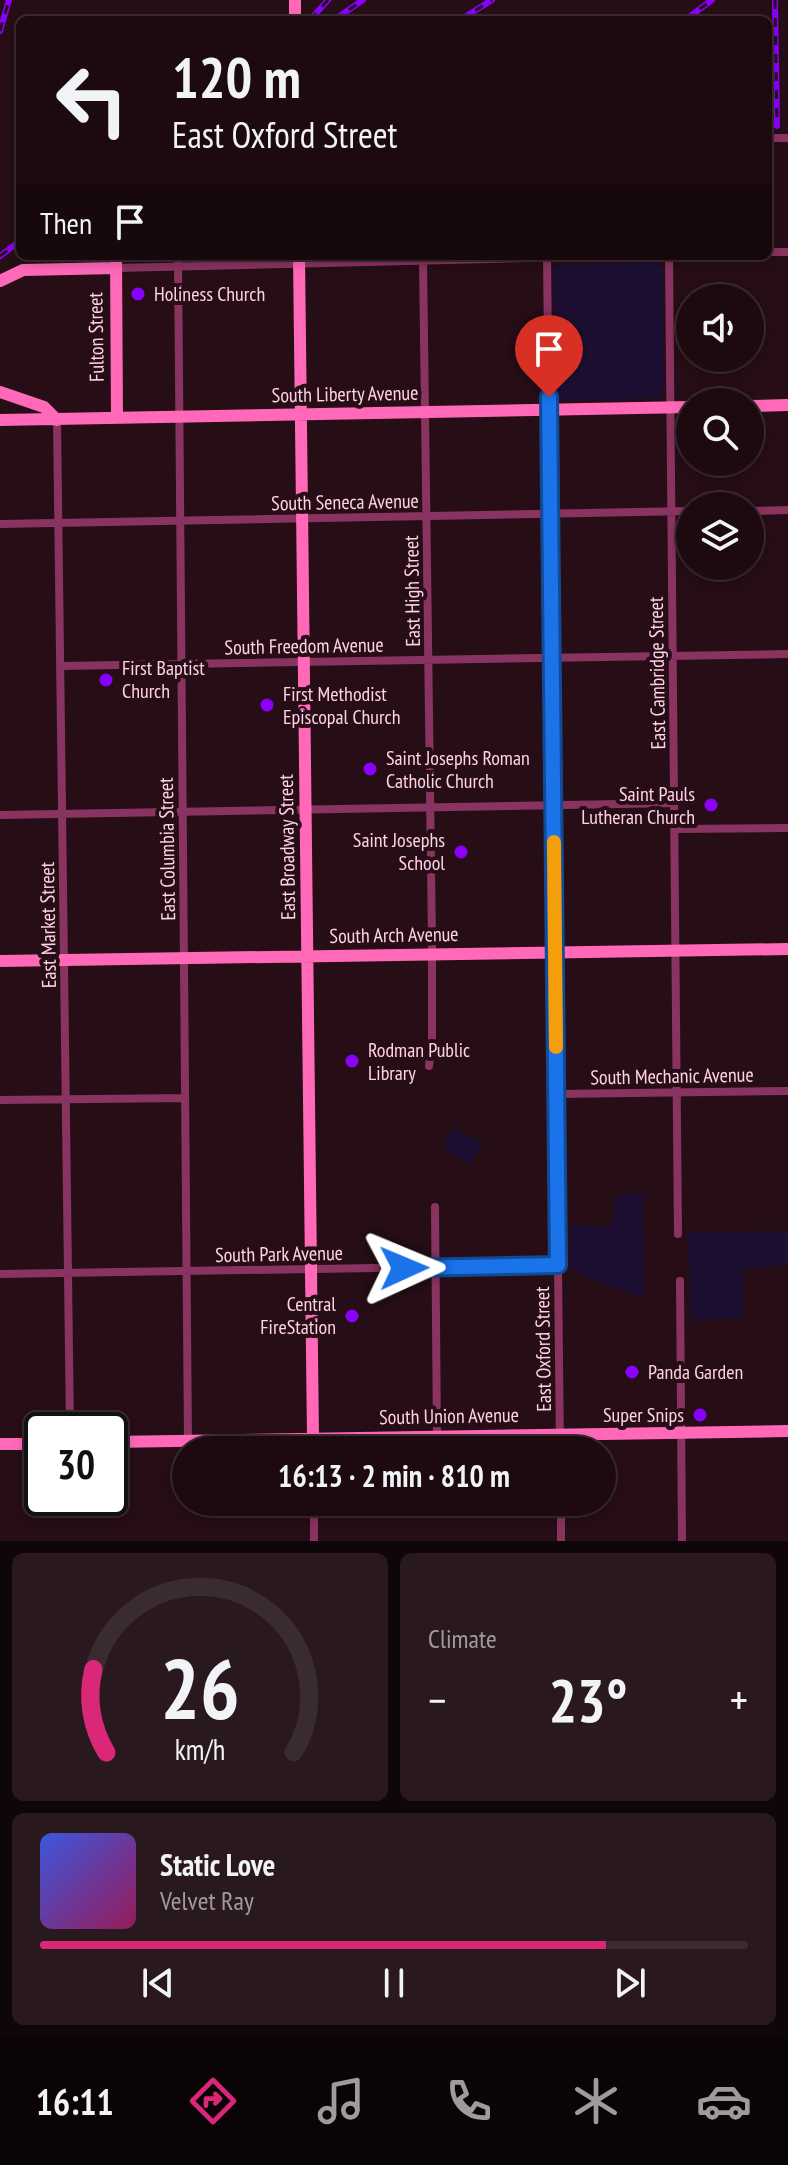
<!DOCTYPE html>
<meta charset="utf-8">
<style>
body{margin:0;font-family:"PT Sans Narrow",sans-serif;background:#29181e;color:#f1f3f6;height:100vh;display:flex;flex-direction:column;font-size:30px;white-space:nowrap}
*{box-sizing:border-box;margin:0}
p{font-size:26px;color:#a09a9f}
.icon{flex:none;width:44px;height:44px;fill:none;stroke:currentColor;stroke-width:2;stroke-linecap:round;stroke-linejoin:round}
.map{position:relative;height:1541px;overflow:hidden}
.sheet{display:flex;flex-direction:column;gap:12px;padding:12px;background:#0f0609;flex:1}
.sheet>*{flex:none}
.guide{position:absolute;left:16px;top:16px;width:756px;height:244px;border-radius:12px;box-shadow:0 4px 12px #0003,0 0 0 2px #3a2b30;background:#1c0a10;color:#f1f3f6;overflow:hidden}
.fabs{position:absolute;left:676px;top:284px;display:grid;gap:16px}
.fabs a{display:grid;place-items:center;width:88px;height:88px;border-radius:50%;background:#1c0a10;box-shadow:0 4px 12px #0003,0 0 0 2px #3a2b30;font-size:40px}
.speed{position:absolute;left:24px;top:1412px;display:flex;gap:16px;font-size:40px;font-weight:700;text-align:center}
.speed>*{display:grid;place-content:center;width:104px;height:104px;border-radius:50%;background:#1c0a10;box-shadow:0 4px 12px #0003,0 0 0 2px #3a2b30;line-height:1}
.speed .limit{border:4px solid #111;border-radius:12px;background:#fff;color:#111}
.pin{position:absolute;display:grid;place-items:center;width:68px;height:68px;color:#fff;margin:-82px -34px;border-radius:50% 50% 50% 0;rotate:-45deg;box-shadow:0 0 8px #0007}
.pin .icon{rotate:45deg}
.me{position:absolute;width:88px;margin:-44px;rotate:89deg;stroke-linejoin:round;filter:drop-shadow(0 0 6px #0008)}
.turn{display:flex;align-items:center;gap:28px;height:168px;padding:0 24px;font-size:36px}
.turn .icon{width:104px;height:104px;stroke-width:2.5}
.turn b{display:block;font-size:56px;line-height:68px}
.then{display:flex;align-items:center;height:76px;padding:0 24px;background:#0003;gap:16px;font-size:30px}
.big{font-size:60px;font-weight:600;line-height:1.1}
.sheet .tile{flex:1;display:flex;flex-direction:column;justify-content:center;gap:12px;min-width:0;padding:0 28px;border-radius:12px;background:#29181e}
.sheet .dial{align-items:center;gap:0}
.dial svg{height:208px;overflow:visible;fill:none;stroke:#3a2b30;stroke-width:7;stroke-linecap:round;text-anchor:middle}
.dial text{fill:#f1f3f6;stroke:none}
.song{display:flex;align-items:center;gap:24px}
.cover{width:96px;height:96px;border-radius:12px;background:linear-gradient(135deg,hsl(230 70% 55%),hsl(330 70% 35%))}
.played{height:8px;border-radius:4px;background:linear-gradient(90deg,#db2777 80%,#3a2b30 80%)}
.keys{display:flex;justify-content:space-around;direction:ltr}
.heat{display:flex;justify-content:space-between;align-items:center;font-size:44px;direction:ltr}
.sheet .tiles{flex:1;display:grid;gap:12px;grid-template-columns:1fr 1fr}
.tile:last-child{grid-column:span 2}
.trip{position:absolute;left:172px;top:1436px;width:444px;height:80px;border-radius:40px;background:#1c0a10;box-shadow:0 4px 12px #0003,0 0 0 2px #3a2b30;font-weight:600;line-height:80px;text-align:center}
.menu{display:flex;height:128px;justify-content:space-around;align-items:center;background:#0b0406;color:#a09a9f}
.menu .icon{width:56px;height:56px}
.menu .selected{color:#db2777}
.menu b{font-size:36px;color:#f1f3f6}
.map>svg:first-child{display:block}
</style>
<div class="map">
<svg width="788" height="1541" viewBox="0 0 788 1541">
<rect width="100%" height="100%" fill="#260d16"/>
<path fill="#1d0f31" d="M 657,262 L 663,268 L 664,393 L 661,398 L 562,401 L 555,397 L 552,269 L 558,264 Z
M 455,1127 L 483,1144 L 470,1165 L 442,1148 Z
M 643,1192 L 644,1297 L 607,1286 L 570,1268 L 570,1225 L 611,1227 L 616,1197 Z
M 788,1231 L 788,1265 L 743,1269 L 743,1318 L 691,1320 L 688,1232 Z"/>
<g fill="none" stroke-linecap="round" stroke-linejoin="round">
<path stroke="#893460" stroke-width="8" d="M 768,138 L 788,138
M 768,252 L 788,252
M 178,256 L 188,1441
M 547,256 L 560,1450
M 669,256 L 678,1234
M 423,261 L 432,942 L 432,1042 L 429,1066
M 116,268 L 617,256
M 57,420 L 70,1430
M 750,511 L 788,510
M 0,524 L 690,511
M 60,666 L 788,654
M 0,815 L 675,803
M 675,829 L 788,828
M 557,1094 L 788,1091
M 0,1100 L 185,1098
M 435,1207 L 437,1436
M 0,1274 L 558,1265
M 680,1281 L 682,1541
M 314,1502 L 314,1541
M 561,1502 L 561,1541"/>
<path stroke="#ff69b8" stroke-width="12" d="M 295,0 L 295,20
M 116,256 L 117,418
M 299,256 L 313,1438
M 0,281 L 23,270 L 116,268
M 0,392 L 44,407 L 57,420
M 750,406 L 788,405
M 0,420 L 690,407
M 0,961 L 788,949
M 110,1442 L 788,1431
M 0,1444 L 42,1444"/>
<defs>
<path id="rail" d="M 775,0 L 777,126
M 310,20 L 328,0
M 334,20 L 363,0
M 460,20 L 492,0
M 685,20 L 712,0
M 0,31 L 9,0
M 0,256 L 20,241"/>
</defs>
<use href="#rail" stroke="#8b00fd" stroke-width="6"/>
<use href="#rail" stroke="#260d16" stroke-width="3" stroke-dasharray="9" stroke-linecap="butt"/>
</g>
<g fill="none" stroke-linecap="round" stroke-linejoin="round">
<defs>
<path id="route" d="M 404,1268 L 558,1265 L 549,397"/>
</defs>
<use href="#route" stroke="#114b97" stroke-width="20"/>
<use href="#route" stroke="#1a73e8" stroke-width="14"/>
<path stroke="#f59e0b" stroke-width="14" d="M 554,842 L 556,1047"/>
</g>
<g fill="#8b00fd" stroke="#260d16" stroke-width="3">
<circle cx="138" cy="294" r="8"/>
<circle cx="106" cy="680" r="8"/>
<circle cx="267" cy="705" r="8"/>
<circle cx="370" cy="769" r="8"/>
<circle cx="711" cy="805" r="8"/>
<circle cx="461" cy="852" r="8"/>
<circle cx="352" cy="1061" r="8"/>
<circle cx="352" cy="1316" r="8"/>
<circle cx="632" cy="1372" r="8"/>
<circle cx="700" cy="1415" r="8"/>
</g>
<g text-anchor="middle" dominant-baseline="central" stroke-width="8" stroke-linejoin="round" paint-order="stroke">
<g font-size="20" fill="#ffd2e6" stroke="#260d16" text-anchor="start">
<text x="154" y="294">Holiness Church</text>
<text x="122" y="668">First Baptist<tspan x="122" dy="23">Church</tspan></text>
<text x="283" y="694">First Methodist<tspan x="283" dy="23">Episcopal Church</tspan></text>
<text x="386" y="758">Saint Josephs Roman<tspan x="386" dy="23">Catholic Church</tspan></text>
<text x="695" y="794" text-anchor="end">Saint Pauls<tspan x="695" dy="23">Lutheran Church</tspan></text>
<text x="445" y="840" text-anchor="end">Saint Josephs<tspan x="445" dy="23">School</tspan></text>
<text x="368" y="1050">Rodman Public<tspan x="368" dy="23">Library</tspan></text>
<text x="336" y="1304" text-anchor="end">Central<tspan x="336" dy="23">FireStation</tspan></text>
<text x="648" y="1372">Panda Garden</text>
<text x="684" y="1415" text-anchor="end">Super Snips</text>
</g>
<g font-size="20" fill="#ffd2e6" stroke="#260d16">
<text transform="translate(96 337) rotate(-91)">Fulton Street</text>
<text transform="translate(345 394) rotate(-1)">South Liberty Avenue</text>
<text transform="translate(345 502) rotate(-1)">South Seneca Avenue</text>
<text transform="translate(412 591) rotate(-91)">East High Street</text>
<text transform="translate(304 646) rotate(-1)">South Freedom Avenue</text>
<text transform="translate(657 673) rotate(-91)">East Cambridge Street</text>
<text transform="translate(287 847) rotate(-91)">East Broadway Street</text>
<text transform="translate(167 849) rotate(-91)">East Columbia Street</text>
<text transform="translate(48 925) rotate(-91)">East Market Street</text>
<text transform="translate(394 935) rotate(-1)">South Arch Avenue</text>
<text transform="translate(672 1076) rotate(-1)">South Mechanic Avenue</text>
<text transform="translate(279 1254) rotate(-1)">South Park Avenue</text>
<text transform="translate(543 1349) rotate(-91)">East Oxford Street</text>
<text transform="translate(449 1416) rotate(-1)">South Union Avenue</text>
</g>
</g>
</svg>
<div class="fabs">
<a><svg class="icon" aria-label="sound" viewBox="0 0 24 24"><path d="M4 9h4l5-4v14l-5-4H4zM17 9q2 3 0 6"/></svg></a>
<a><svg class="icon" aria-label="search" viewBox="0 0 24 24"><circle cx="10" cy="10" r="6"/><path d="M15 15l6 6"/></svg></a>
<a><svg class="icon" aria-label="layers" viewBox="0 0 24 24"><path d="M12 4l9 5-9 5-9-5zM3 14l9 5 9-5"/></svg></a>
</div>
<div class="speed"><div class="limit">30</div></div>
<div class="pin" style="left:549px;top:397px;background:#d93025"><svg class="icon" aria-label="arrive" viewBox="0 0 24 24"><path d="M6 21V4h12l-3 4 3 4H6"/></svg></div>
<svg class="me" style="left:404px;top:1268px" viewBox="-20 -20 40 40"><path d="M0-17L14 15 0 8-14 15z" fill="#1a73e8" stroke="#fff" stroke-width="4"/></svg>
<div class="trip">16:13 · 2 min · 810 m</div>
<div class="guide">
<div class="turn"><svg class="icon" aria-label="left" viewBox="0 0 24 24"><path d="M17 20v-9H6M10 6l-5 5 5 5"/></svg><div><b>120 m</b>East Oxford Street</div></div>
<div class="then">Then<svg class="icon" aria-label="arrive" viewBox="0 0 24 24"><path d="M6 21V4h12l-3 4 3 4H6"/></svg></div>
</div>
</div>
<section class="sheet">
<div class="tiles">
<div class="tile dial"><svg viewBox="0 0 100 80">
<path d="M14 69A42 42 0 1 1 86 69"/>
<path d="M14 69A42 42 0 0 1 9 37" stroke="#db2777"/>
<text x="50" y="56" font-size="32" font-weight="700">26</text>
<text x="50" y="72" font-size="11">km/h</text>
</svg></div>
<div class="tile"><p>Climate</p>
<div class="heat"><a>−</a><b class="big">23°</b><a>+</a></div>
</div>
<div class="tile">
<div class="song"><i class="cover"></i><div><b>Static Love</b><p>Velvet Ray</p></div></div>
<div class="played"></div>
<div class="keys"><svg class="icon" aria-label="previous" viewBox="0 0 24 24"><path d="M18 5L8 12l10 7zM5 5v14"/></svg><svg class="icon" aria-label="pause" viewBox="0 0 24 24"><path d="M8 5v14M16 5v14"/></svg><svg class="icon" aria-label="next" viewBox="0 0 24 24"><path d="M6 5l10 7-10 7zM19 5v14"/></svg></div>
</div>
</div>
</section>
<nav class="menu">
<b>16:11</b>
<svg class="icon selected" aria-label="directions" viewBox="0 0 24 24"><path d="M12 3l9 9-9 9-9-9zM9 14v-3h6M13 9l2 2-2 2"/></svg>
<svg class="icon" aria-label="music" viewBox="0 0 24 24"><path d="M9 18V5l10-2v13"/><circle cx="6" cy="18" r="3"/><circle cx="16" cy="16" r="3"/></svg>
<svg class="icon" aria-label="phone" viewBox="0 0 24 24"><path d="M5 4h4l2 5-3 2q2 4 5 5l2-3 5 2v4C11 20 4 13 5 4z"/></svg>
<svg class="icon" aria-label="climate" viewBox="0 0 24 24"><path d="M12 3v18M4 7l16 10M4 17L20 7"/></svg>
<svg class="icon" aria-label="car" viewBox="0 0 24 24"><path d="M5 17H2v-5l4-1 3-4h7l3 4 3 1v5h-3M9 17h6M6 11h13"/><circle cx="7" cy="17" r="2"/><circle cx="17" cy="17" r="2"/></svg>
</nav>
